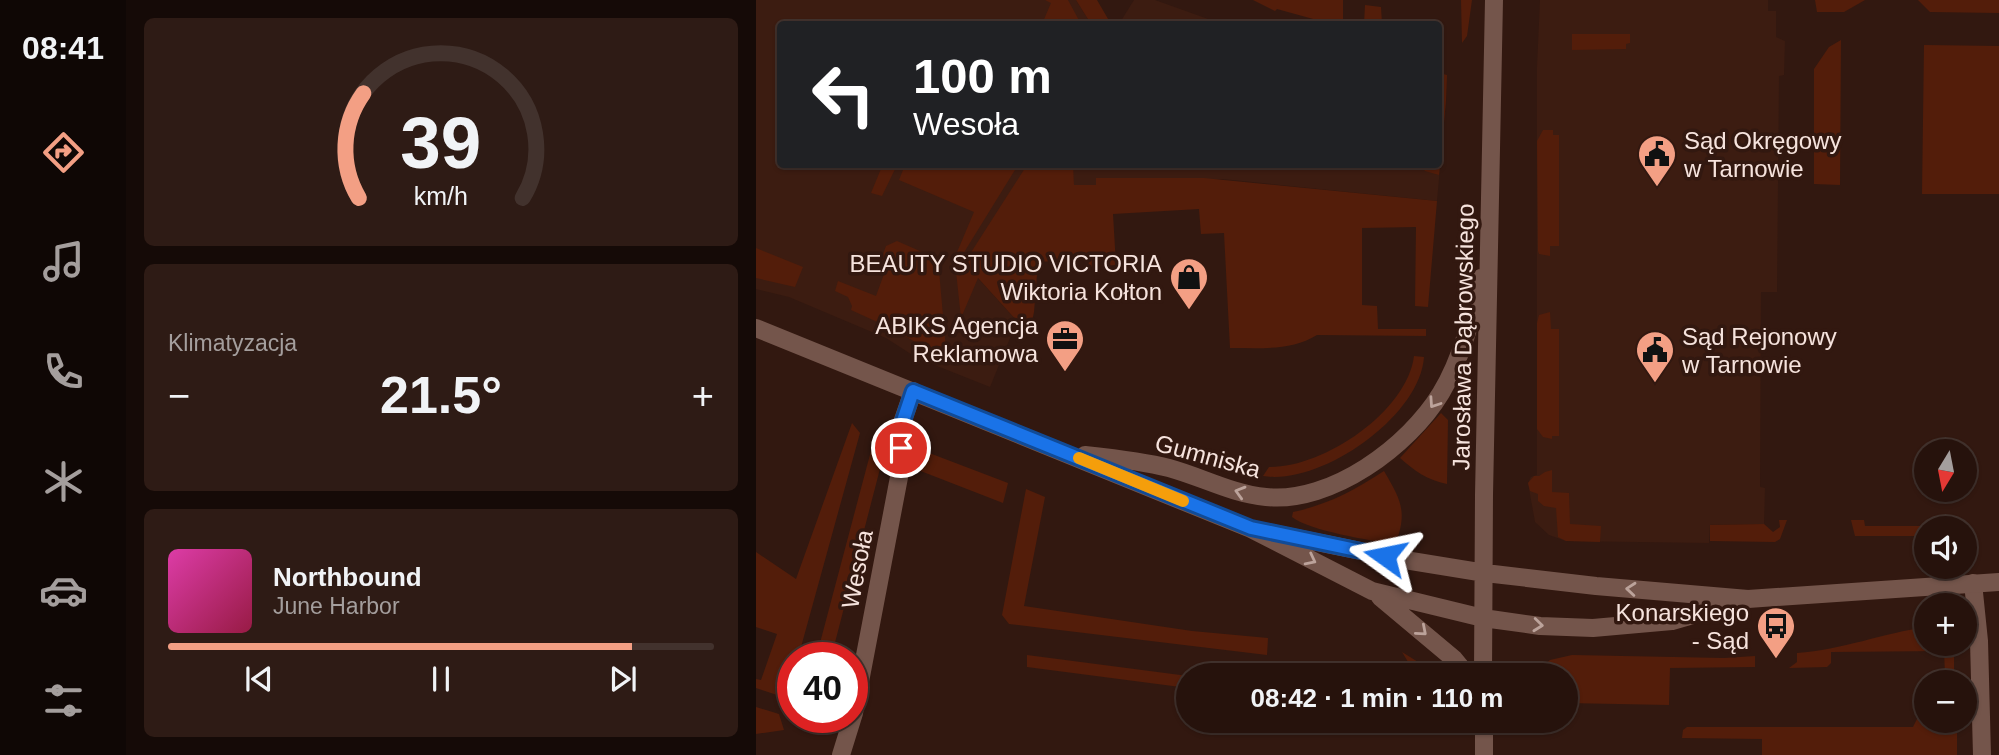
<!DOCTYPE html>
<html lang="pl">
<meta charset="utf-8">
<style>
body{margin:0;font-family:Helvetica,sans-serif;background:#2e1b15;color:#f1f3f6;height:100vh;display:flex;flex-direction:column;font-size:26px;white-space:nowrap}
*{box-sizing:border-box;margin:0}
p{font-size:23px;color:#a49e9d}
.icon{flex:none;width:38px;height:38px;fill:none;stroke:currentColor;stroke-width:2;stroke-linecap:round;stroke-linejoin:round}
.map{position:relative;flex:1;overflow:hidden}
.sheet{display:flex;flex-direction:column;gap:18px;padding:18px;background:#150a07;width:630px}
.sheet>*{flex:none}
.banner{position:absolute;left:21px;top:21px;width:665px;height:147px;border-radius:7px;box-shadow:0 2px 5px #0004,0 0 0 2px #42322d;background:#202124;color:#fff;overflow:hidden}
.needle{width:46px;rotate:190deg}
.controls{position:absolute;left:1158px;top:439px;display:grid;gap:14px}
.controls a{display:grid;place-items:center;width:63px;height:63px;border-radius:50%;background:#26120c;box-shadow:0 2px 5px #0004,0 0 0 2px #42322d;font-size:35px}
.speed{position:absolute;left:21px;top:642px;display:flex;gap:14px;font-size:35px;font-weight:700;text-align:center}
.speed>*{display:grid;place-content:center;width:91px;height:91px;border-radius:50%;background:#26120c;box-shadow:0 2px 5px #0004,0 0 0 2px #42322d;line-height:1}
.speed .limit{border:10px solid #d22;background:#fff;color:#111}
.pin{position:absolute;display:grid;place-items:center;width:60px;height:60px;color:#fff;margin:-30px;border:4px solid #fff;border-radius:50%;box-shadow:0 2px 7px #0007}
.me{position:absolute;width:77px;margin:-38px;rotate:282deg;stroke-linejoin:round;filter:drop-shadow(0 0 5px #0008)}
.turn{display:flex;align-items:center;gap:24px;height:147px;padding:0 21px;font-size:32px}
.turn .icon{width:91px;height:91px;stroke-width:2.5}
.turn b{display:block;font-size:49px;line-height:60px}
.big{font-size:52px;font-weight:700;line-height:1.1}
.sheet .widget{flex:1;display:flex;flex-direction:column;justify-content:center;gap:10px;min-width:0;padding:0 24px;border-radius:10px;background:#2e1b15}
.sheet .dial{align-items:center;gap:0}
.dial svg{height:182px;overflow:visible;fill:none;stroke:#42322d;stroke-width:7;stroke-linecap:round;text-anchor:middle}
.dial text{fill:#f1f3f6;stroke:none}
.song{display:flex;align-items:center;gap:21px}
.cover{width:84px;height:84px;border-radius:10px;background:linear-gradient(135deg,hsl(320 70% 55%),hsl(340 70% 35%))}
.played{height:7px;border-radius:4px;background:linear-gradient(90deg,#f39f84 85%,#42322d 85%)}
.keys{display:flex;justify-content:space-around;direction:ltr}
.heat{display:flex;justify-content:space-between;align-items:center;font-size:38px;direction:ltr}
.trip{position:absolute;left:420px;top:663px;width:402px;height:70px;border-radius:35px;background:#26120c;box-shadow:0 2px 5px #0004,0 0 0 2px #42322d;font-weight:700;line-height:70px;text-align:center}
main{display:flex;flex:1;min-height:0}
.tab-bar{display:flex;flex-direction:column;width:126px;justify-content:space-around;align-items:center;background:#0f0705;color:#a49e9d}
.tab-bar .icon{width:49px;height:49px}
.tab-bar .on{color:#f39f84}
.tab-bar b{font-size:32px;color:#f1f3f6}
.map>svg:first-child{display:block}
</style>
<main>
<nav class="tab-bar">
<b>08:41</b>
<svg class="icon on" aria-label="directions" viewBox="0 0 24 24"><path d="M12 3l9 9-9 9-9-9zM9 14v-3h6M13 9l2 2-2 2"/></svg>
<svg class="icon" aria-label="music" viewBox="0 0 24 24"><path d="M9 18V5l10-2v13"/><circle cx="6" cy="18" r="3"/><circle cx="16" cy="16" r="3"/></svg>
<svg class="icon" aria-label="phone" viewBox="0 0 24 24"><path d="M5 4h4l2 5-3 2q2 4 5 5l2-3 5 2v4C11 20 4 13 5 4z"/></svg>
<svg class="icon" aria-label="climate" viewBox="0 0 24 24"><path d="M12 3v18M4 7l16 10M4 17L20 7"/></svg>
<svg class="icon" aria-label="car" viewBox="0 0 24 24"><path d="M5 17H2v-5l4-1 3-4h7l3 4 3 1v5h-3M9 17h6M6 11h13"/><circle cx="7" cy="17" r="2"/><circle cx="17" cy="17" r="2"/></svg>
<svg class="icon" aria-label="filters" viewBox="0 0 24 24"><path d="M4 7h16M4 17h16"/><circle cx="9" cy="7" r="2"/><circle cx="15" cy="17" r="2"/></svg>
</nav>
<section class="sheet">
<div class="widget dial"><svg viewBox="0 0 100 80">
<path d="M14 69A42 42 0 1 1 86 69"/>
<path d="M14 69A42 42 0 0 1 16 23" stroke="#f39f84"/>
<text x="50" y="56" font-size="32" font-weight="700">39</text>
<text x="50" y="72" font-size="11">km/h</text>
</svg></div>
<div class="widget"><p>Klimatyzacja</p>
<div class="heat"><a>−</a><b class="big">21.5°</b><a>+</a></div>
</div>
<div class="widget">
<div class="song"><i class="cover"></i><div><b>Northbound</b><p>June Harbor</p></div></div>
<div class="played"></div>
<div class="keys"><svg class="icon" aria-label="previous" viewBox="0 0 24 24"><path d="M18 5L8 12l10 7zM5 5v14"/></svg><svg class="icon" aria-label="pause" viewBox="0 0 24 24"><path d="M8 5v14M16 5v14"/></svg><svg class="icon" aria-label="next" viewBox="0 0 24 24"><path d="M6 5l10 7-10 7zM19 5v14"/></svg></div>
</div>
</section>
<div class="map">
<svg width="1243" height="755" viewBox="0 0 1243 755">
<rect width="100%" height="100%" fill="#321810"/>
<path fill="#3c1c11" d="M 0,0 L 320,0 L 335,24 L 24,24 L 24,164 L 275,165 L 211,266 L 261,321 L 234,387 L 161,358 L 130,338 L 33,297 L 0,289 Z
M 378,0 L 399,0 L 466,24 L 363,24 Z
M 784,0 L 1012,0 L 1012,11 L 1020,11 L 1020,37 L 1029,41 L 1028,75 L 1023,76 L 1021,292 L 1005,292 L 1004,487 L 1009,488 L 1008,524 L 954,525 L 953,543 L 810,541 L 793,535 L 779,522 L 772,483 L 775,477 L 781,475 L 781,67 Z
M 683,101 L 690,101 L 681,201 L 466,179 L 318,188 L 316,165 L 682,164 Z"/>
<path fill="#531d0a" d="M 289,0 L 312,0 L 325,24 L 286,24 L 295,3 Z
M 320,0 L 341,0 L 355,24 L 335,24 Z
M 497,0 L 587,0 L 587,23 L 568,22 L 521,9 L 519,11 Z
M 705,0 L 716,0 L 711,36 L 706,43 Z
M 1059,0 L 1109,0 L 1088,12 L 1061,12 Z
M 1162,0 L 1243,0 L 1243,13 L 1174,12 Z
M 609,5 L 625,7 L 626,24 L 649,24 L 608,24 Z
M 816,34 L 874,34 L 874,43 L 870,44 L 870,49 L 816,50 Z
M 1085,40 L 1084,185 L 1058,184 L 1058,69 L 1073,47 Z
M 1168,45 L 1243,46 L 1243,194 L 1166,194 Z
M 683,73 L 691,75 L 690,101 L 683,175 L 669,171 L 665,165 L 682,164 L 684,101 L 683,101 Z
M 787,130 L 797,130 L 797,135 L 803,135 L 803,246 L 794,246 L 794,256 L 783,254 L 782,251 L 781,141 Z
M 127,164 L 141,165 L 126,196 L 115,193 Z
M 149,165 L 149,164 L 262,165 L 207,254 L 199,257 L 218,212 L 143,180 Z
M 271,165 L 317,165 L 318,185 L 340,185 L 340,178 L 448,178 L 681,201 L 672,307 L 659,306 L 660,227 L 606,228 L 606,305 L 621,306 L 622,329 L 670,329 L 670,336 L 561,335 C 535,351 504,348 474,348 L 468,233 L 445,234 L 443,209 L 357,214 L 360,265 L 333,267 L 332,259 L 282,262 L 278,312 L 273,335 L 266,333 L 270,324 L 261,321 L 222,278 L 205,318 L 199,262 L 205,261 L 214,254 Z
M 141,241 L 182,259 L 191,361 L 139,330 L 95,310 L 96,306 L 92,297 L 79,291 L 82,281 L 120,296 L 128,274 L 122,268 L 130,246 Z
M 0,248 L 47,267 L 39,287 L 0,278 Z
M 794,312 L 795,329 L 803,329 L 803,436 L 796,436 L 796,439 L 787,437 L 781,429 L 781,323 L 783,315 Z
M 658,356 L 668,357 C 664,417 564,486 507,476 L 513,467 C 567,468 651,412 658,356 Z
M 685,413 L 692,420 L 691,484 C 671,480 659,471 644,458 Z
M 96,423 L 104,433 L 42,658 L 37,658 L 37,677 L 33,690 L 24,696 L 0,688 L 0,679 L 5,680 L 21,634 L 0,627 L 0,552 L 40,579 Z
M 116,447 L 126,461 L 75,658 L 60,658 Z
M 168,451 L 252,483 L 247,503 L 162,470 Z
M 796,470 L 796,492 L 813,493 L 814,524 L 845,526 L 844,542 L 810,541 L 802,537 L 800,508 L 788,506 L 782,501 L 782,494 L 774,491 L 772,483 L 778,476 L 783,476 L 789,472 Z
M 628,471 C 645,500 652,512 639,545 C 615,540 553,531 536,517 L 537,512 C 571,505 599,490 628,471 Z
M 270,489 L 289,497 L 268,606 L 436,631 L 512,638 L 511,655 L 253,624 L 246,615 Z
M 1023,520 L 1031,520 L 1024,539 L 1019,542 L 954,541 L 954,525 L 1008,524 L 1017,532 L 1024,527 Z
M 1095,520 L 1108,520 L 1109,526 L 1177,526 L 1177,528 L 1171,528 L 1171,536 L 1099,536 Z
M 1171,627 L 1171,644 L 1198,644 L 1198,671 L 1189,674 L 1188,651 L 1075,652 L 1075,663 L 1071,667 L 1033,668 L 1041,662 L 1041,653 C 1086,650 1127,633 1171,627 Z
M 646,652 L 683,675 L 660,675 Z
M 271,655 L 432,676 L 432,688 L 271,667 Z
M 816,655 L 968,658 L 999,656 L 999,667 L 914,668 L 913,705 L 810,703 L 810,676 L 778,675 L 778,674 L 794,660 Z
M 1171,704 L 1171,721 L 1201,721 L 1201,755 L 1006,755 L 1006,739 L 926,738 L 927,730 L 931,727 L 1157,727 L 1165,711 Z
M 0,707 L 23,714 L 28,730 L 0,734 Z"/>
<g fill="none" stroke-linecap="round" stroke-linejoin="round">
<path stroke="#74554b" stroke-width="18" d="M 1217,583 L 1223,641 L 1226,755
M 85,755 L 98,713 L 144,472 L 146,423 L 157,391"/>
<path stroke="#74554b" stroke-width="18" d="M 0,328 L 495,529 L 616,591 L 727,618 L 784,626 L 837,628 L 916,621 L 992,599
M 329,455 C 357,458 386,461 413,468 C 446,477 476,494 510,497 C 575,504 653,446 685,393 C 706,358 716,317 725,278
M 516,533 L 649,560 L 729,573 L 840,586 L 992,599 L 1243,582
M 624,597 L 698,659 L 712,676
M 727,676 L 728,495 L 738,0
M 728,721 L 728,755"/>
</g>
<defs><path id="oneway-chevron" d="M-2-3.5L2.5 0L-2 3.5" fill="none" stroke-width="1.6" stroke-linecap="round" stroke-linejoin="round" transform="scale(1.75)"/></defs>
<g stroke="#bca39b">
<use href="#oneway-chevron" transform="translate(678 403) rotate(124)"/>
<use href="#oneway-chevron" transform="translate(484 492) rotate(-164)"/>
<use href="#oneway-chevron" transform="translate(555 560) rotate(27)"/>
<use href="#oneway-chevron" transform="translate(875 589) rotate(-175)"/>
<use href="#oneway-chevron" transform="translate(782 625) rotate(6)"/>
<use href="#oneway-chevron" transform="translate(666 631) rotate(41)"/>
</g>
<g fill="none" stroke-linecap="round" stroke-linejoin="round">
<defs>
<path id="route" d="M 145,448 L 146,424 L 157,391 L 495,528 L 629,556"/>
</defs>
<use href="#route" stroke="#114b97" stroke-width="18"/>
<use href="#route" stroke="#1a73e8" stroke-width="12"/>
<path stroke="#f59e0b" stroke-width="12" d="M 323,458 L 427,501"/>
</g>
<defs>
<symbol id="civic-pin" viewBox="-11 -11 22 30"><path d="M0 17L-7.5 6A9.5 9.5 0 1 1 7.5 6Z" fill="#f39f84" stroke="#321810"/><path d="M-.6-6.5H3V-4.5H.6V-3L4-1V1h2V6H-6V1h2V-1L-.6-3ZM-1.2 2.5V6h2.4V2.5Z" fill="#111"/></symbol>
<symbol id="shop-pin" viewBox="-11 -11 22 30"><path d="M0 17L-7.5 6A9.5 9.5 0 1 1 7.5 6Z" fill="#f39f84" stroke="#321810"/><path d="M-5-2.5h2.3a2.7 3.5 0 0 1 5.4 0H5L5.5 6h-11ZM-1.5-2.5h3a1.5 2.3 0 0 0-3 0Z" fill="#111"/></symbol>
<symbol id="office-pin" viewBox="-11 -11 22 30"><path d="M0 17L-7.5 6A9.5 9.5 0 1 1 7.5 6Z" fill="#f39f84" stroke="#321810"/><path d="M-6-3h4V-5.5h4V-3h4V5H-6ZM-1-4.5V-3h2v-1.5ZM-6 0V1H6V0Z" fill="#111"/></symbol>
<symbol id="bus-pin" viewBox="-11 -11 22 30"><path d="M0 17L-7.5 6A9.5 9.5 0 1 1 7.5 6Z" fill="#f39f84" stroke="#321810"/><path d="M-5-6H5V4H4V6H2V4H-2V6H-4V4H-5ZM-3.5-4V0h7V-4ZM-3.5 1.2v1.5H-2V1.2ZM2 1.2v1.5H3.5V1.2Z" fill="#111"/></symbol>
</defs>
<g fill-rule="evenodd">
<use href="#civic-pin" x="879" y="132" width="44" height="60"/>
<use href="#shop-pin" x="411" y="255" width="44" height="60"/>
<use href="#office-pin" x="287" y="317" width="44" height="60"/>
<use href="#civic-pin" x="877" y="328" width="44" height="60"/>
<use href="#bus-pin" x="998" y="604" width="44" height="60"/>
</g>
<g text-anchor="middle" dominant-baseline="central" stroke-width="7" stroke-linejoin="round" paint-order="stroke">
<g font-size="24" fill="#f6e3dd" stroke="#321810" text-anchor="end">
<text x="928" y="140" text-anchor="start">Sąd Okręgowy<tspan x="928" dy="28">w Tarnowie</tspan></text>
<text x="406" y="263">BEAUTY STUDIO VICTORIA<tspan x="406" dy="28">Wiktoria Kołton</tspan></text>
<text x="282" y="325">ABIKS Agencja<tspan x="282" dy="28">Reklamowa</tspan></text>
<text x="926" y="336" text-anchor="start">Sąd Rejonowy<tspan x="926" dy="28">w Tarnowie</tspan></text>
<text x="993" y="612">Konarskiego<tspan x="993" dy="28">- Sąd</tspan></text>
</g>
<g font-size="24" fill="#f6e3dd" stroke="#321810">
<text transform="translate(707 337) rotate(-89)">Jarosława Dąbrowskiego</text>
<text transform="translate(452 456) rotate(15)">Gumniska</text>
<text transform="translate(101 569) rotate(-79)">Wesoła</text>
</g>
</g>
</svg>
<div class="controls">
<a><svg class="needle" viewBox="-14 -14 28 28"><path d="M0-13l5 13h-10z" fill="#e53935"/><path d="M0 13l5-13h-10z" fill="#a49e9d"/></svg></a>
<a><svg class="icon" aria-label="sound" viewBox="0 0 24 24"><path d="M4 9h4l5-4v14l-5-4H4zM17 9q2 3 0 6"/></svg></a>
<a>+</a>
<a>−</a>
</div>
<div class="speed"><div class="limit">40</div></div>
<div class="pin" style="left:145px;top:448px;background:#d93025"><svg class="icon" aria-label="arrive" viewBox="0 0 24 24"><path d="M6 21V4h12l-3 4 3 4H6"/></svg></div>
<svg class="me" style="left:629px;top:556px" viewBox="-20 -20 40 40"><path d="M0-17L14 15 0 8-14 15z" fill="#1a73e8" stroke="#fff" stroke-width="4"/></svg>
<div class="trip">08:42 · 1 min · 110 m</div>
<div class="banner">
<div class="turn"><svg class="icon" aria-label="left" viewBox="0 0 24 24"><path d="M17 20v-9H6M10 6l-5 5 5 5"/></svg><div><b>100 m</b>Wesoła</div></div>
</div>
</div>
</main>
